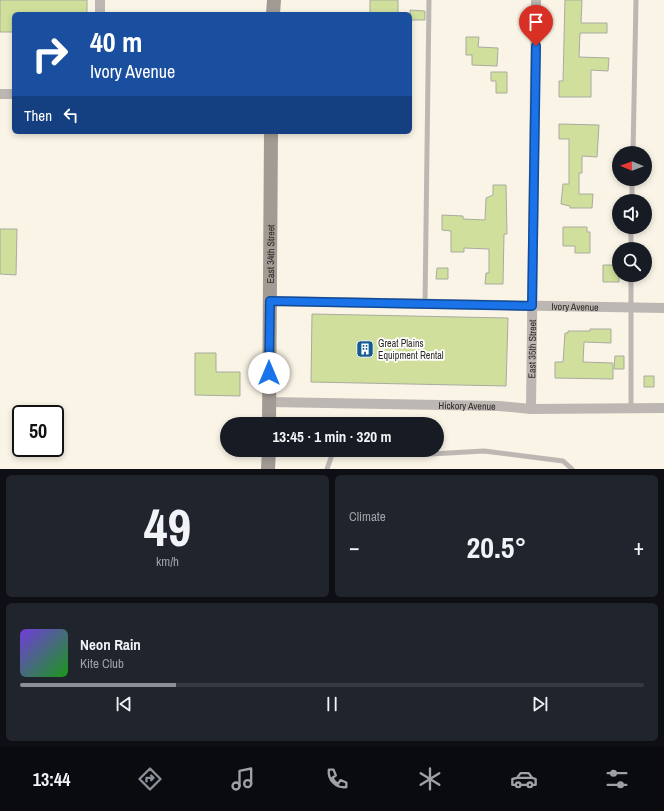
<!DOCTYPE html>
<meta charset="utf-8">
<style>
body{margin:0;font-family:"Archivo Narrow",sans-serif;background:#20242c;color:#f1f3f6;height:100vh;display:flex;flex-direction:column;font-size:15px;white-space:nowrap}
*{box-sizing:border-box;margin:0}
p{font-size:13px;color:#9ea1a6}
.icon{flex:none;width:22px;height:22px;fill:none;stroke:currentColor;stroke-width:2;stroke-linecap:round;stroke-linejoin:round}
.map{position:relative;height:469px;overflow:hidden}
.details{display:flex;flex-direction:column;gap:6px;padding:6px;background:#0d0f14;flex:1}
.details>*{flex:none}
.top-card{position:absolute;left:12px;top:12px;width:400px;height:122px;border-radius:6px;box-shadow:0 2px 6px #0003;background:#1a4fa0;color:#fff;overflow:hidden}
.needle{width:26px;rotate:271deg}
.controls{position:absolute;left:612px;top:146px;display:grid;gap:8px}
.controls a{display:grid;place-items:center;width:40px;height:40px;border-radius:50%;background:#171b24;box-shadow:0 2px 6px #0003;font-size:20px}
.speed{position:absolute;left:12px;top:405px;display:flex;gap:8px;font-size:20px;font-weight:700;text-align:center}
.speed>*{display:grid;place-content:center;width:52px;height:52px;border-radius:50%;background:#171b24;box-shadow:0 2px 6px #0003;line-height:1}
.speed .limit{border:2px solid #111;border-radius:6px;background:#fff;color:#111}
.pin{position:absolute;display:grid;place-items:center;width:34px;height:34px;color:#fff;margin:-41px -17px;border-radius:50% 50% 50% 0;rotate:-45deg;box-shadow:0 0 4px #0007}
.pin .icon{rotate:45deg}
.me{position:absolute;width:44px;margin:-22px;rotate:0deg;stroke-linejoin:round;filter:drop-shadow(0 0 3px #0008)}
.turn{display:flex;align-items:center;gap:14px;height:84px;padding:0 12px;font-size:18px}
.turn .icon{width:52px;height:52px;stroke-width:2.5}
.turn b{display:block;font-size:28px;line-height:34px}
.then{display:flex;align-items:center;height:38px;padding:0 12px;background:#0003;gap:8px;font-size:15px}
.big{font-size:30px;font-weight:700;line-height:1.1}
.details .card{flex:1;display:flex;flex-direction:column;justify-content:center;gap:6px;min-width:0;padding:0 14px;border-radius:6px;background:#20242c}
.details .dial{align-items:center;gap:0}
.dial b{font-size:52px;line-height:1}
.song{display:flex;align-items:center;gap:12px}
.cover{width:48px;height:48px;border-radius:6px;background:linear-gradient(135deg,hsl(260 70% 55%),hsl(120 70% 35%))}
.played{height:4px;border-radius:2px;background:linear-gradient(90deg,#8c9099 25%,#363941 25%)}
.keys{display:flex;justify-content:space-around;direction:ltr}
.heat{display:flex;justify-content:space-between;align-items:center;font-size:22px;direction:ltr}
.details .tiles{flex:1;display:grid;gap:6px;grid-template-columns:1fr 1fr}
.card:last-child{grid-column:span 2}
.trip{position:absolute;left:220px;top:417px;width:224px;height:40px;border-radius:20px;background:#171b24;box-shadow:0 2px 6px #0003;font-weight:700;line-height:40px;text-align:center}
.tab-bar{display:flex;height:64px;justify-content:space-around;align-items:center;background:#090b0e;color:#9ea1a6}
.tab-bar .icon{width:28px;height:28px}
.tab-bar .on{color:#8c9099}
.tab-bar b{font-size:18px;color:#f1f3f6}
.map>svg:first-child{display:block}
</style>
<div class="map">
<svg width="664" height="469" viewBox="0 0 664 469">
<rect width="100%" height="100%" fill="#faf4e6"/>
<path fill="#d0df9c" stroke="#a8ac9f" d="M 0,0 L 87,0 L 87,14 L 14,14 L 14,32 L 0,32 Z
M 370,0 L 398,0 L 398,14 L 370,14 Z
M 565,0 L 582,0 L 581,23 L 607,23 L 607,33 L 580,33 L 579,57 L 609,58 L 608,71 L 591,70 L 591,97 L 559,97 L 559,81 L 563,81 Z
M 410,10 L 425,11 L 425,20 L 410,20 Z
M 466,37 L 479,37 L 478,47 L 498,48 L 497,66 L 472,65 L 472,55 L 466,55 Z
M 491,72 L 507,72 L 507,93 L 496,93 L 496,81 L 491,81 Z
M 559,124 L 599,125 L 597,157 L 582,156 L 582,173 L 579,173 L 579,194 L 593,194 L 592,208 L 570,208 L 570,206 L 561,204 L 563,184 L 569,184 L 569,139 L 559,139 Z
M 493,185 L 506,185 L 507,234 L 504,234 L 503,284 L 485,284 L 486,273 L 489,273 L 489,249 L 464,248 L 464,252 L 451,252 L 451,231 L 442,230 L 442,215 L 463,216 L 463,219 L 485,220 L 486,198 L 493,195 Z
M 563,227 L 587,227 L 587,232 L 590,232 L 590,253 L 575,253 L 575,246 L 563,246 Z
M 0,229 L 17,229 L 16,275 L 0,274 Z
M 603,265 L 619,265 L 619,282 L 603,282 Z
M 437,268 L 448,268 L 448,279 L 436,279 Z
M 312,314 L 508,318 L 506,386 L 311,382 Z
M 590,329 L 611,329 L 611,343 L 584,342 L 583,362 L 613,363 L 613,379 L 555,378 L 555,362 L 563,362 L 565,333 L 568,333 L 568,331 L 590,331 Z
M 195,353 L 216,353 L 216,372 L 240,372 L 240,396 L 195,395 Z
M 615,356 L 624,356 L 624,369 L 614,369 Z
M 644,376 L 654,376 L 654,387 L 644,387 Z"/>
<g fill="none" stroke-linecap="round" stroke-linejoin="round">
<path stroke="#bdb7b4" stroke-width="5" d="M 633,153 L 636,0
M 632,201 L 632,179
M 631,249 L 631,227
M 631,275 L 631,408
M 425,304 L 429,0
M 327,469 L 333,452 L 431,454 L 484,451 L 563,461 L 572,469"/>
<g stroke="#bdb7b4" stroke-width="10">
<path d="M 100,14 L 100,0"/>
<path d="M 0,94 L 14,94"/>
<path id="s1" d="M 270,301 L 664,308"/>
<path id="s2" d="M 269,402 L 499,406 L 531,409 L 664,408"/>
<path id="s3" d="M 531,409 L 536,0"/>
</g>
<g stroke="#a29a94" stroke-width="14">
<path d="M 273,14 L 274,0"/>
<path id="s4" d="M 269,424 L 271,132"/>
<path d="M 268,469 L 269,450"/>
</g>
</g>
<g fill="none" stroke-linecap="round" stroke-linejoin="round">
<defs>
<path id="route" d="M 269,373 L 270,301 L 532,306 L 536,46"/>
</defs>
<use href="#route" stroke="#114b97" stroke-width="10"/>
<use href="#route" stroke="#1a73e8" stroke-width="7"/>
</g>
<defs>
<symbol id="building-square" viewBox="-11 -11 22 22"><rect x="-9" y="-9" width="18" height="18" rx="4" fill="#135b8f" stroke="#fff"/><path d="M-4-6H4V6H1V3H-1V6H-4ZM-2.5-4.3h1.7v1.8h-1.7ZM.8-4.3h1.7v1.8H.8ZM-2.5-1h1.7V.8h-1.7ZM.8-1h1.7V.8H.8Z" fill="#fff"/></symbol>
</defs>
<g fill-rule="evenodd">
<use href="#building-square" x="355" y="339" width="20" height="20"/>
</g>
<g text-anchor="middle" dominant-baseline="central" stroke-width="3.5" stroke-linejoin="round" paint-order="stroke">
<g font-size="10" fill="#2c2a25" stroke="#fff">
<text stroke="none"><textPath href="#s4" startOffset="170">East 34th Street</textPath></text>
<text stroke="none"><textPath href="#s1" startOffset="305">Ivory Avenue</textPath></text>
<text stroke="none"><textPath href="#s3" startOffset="60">East 35th Street</textPath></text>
<text stroke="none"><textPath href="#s2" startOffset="198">Hickory Avenue</textPath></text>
</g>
<g font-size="10" fill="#2c2a25" stroke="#fff" text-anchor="start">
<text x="378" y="343">Great Plains<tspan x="378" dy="12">Equipment Rental</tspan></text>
</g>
</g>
</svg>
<div class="controls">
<a><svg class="needle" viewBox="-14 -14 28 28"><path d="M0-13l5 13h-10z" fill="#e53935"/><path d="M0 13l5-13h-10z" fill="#9ea1a6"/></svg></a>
<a><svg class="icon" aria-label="sound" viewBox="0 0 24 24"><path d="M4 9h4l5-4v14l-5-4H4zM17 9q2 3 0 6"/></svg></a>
<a><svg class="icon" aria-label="search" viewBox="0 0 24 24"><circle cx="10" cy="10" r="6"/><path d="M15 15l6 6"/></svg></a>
</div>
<div class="speed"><div class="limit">50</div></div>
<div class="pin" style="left:536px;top:46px;background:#d93025"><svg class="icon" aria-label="arrive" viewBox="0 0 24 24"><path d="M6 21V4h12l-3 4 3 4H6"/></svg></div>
<svg class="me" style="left:269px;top:373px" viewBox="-20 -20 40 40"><circle r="19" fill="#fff"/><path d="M0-13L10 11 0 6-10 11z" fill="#1a73e8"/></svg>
<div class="trip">13:45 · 1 min · 320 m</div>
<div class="top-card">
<div class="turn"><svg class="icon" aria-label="right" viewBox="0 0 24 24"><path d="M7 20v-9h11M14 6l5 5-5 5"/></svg><div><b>40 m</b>Ivory Avenue</div></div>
<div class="then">Then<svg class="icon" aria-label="left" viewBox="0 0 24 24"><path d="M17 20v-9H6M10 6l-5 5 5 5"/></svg></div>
</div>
</div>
<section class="details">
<div class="tiles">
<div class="card dial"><b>49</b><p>km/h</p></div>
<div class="card"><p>Climate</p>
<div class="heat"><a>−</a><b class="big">20.5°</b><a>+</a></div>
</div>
<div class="card">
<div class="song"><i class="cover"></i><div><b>Neon Rain</b><p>Kite Club</p></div></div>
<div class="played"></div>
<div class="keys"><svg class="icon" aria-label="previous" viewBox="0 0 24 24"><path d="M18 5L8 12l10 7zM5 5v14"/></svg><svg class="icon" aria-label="pause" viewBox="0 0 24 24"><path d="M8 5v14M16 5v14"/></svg><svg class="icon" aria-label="next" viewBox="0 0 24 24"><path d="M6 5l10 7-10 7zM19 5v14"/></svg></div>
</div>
</div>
</section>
<nav class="tab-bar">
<b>13:44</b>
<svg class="icon on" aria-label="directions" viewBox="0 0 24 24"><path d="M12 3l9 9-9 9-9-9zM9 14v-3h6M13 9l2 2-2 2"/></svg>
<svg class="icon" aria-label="music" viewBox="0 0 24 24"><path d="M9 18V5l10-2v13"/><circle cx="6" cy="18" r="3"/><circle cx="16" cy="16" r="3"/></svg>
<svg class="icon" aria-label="phone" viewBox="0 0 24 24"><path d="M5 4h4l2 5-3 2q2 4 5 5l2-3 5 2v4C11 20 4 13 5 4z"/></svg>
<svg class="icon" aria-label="climate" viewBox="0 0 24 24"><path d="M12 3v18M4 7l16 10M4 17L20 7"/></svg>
<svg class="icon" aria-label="car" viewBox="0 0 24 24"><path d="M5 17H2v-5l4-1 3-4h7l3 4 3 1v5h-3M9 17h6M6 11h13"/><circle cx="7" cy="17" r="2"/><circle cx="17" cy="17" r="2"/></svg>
<svg class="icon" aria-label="filters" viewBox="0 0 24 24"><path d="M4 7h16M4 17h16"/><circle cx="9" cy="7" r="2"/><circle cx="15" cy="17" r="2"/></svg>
</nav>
